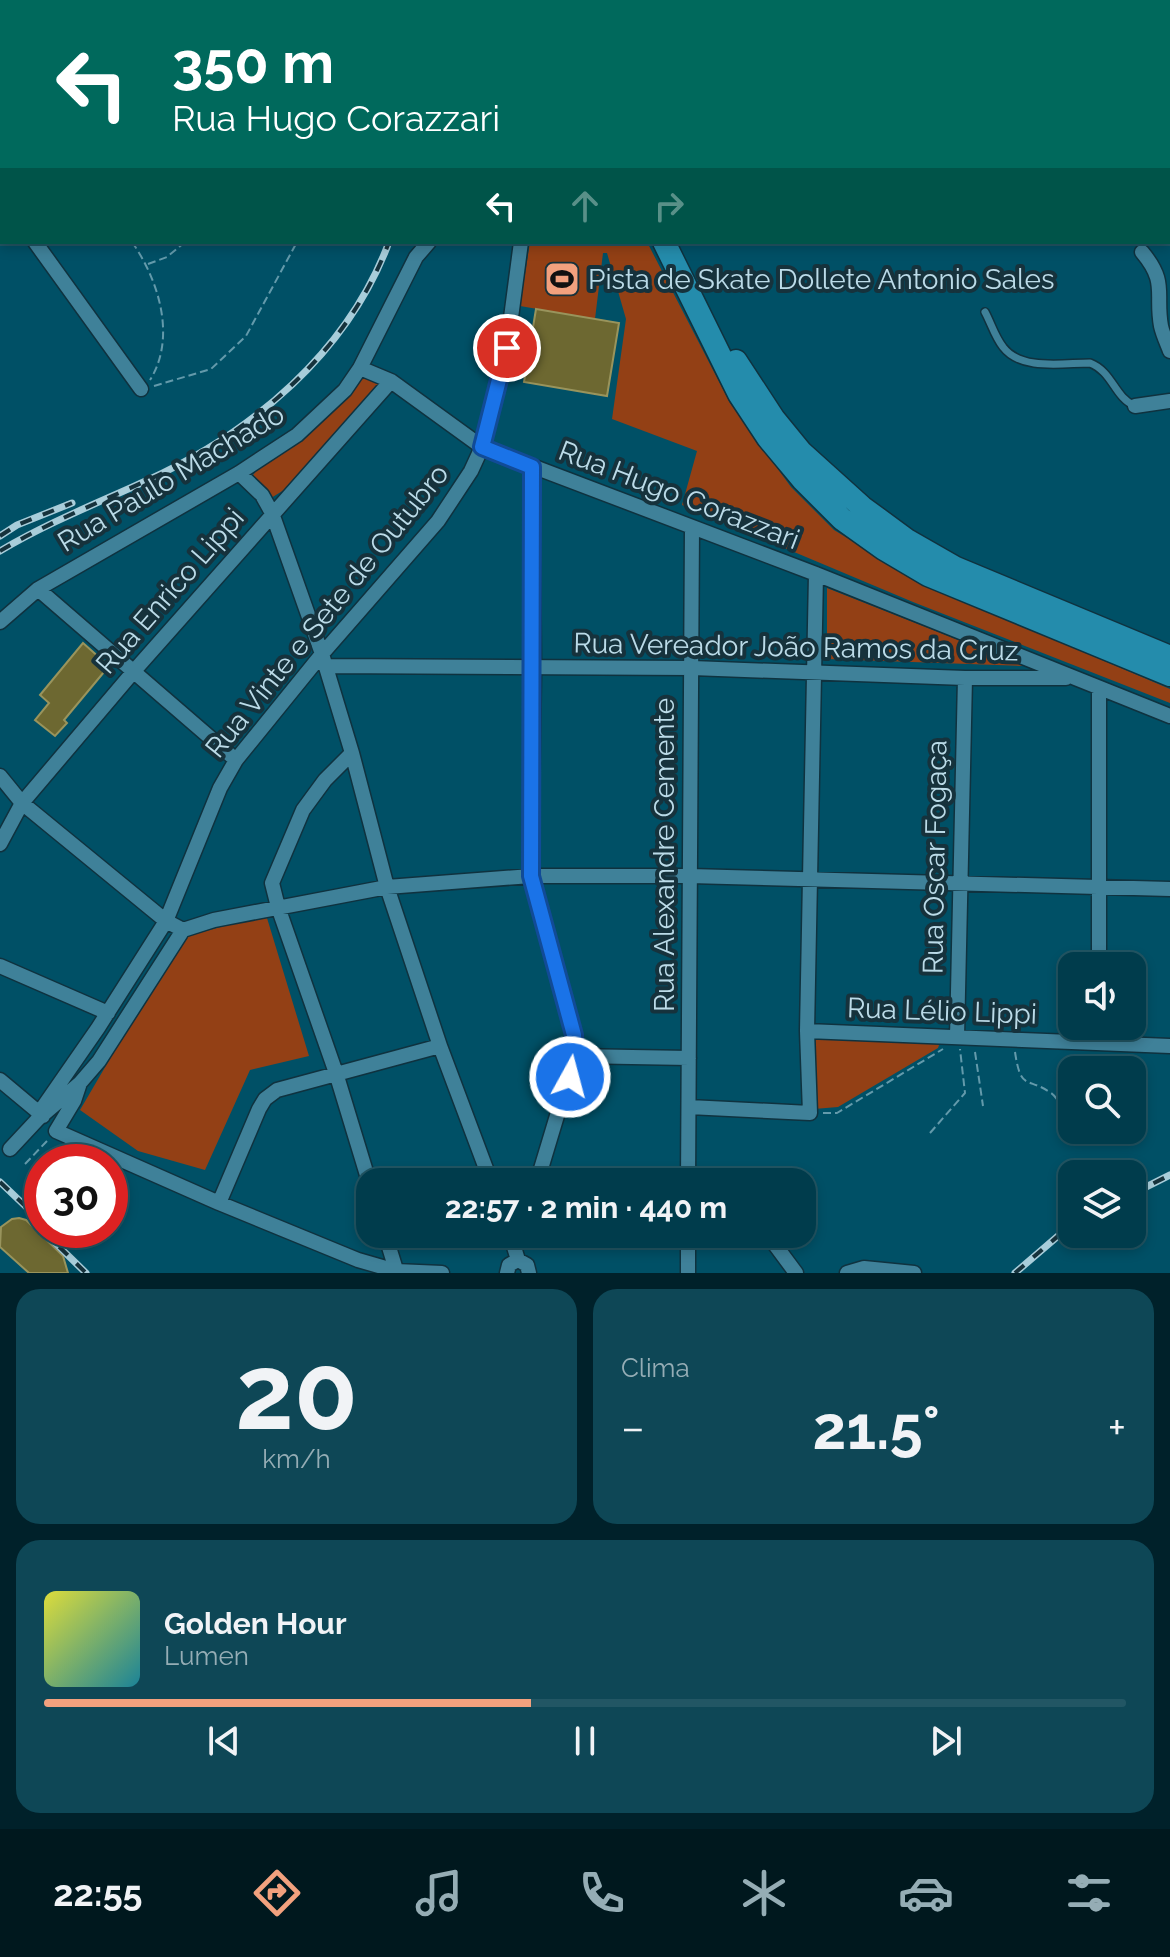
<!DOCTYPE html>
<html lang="pt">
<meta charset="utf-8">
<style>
body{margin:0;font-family:Raleway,sans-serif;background:#0e4756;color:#f1f3f6;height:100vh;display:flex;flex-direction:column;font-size:30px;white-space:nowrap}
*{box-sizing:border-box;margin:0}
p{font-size:26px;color:#95adb5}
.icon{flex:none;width:44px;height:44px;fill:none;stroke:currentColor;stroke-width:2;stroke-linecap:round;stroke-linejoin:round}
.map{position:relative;height:1273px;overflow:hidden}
.panel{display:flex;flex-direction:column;gap:16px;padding:16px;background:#00212a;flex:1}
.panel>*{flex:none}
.guide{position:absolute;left:0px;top:0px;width:1170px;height:244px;box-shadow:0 4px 12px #0003,0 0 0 2px #225664;background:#00695c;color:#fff;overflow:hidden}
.buttons{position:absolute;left:1058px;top:952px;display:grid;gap:16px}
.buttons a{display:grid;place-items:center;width:88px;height:88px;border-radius:16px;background:#003c4c;box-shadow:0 4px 12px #0003,0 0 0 2px #225664;font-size:40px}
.speed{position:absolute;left:24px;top:1144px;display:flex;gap:16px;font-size:40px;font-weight:700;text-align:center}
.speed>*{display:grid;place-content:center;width:104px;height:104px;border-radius:50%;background:#003c4c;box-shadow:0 4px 12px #0003,0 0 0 2px #225664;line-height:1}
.speed .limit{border:12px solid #d22;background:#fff;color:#111}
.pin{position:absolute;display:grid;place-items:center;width:68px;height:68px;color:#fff;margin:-34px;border:4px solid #fff;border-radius:50%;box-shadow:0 2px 8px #0007}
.me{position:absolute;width:88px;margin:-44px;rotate:7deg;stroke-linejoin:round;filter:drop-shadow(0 0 6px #0008)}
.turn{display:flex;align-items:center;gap:28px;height:168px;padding:0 40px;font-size:36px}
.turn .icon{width:104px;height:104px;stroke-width:2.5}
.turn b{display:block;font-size:56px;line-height:68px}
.lanes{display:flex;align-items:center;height:76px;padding:0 40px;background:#0003;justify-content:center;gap:40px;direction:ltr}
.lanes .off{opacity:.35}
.big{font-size:60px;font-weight:700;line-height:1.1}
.panel .widget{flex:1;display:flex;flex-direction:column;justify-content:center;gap:12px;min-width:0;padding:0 28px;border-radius:24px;background:#0e4756}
.panel .dial{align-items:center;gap:0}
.dial b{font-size:104px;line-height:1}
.song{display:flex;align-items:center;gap:24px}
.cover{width:96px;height:96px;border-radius:12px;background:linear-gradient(135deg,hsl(60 70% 55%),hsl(190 70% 35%))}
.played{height:8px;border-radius:4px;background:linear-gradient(90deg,#f2a17e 45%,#225664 45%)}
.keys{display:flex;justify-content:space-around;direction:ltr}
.heat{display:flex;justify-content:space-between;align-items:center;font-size:44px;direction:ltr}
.panel .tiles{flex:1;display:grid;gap:16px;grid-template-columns:1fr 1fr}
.widget:last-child{grid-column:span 2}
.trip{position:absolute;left:356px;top:1168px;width:460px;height:80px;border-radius:24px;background:#003c4c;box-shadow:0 4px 12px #0003,0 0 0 2px #225664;font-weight:700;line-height:80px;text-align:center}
.tab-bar{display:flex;height:128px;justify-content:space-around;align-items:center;background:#00181e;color:#95adb5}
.tab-bar .icon{width:56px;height:56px}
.tab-bar .selected{color:#f2a17e}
.tab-bar b{font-size:36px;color:#f1f3f6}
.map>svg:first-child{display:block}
</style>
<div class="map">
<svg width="1170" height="1273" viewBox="0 0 1170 1273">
<rect width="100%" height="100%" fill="#005066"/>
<path fill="#934015" d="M 530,242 L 647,242 L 730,403 L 791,487 L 834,530 L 926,585 L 1170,689 L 1170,703 L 913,602 L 682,505 L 697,451 L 612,419 L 626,319 L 607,253 L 603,253 L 595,319 L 520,306 Z
M 363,373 L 379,383 L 284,490 L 271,498 L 253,475 L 262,464 Z
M 827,588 L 1024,666 L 827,659 Z
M 267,918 L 309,1056 L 250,1070 L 205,1170 L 138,1151 L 80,1110 L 162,970 L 188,936 L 228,925 Z
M 812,1034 L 940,1042 L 938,1048 L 838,1107 L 814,1109 Z"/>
<path fill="#6d6831" stroke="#99945c" stroke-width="2" d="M 536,309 L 619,323 L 607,396 L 524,382 Z
M 83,643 L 109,666 L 64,720 L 67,723 L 55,736 L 35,720 L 49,703 L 40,695 Z
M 19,1218 L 26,1220 L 63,1256 L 68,1273 L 29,1273 L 0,1247 L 1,1227 L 12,1219 Z"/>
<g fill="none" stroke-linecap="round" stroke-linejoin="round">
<defs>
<path id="service" d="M 971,0 L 977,0
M 985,312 C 991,323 995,337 1003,347 C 1021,371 1063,363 1090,363 C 1113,372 1114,397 1135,406"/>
<path id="minor" d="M 0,193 L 2,196
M 35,242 L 141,389
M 1142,252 C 1168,283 1155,293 1161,326 C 1163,335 1167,343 1170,351
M 360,368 L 391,381 L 482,447 L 816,574 L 1170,716
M 1135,406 L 1170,401
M 532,467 L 534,669 L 531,876 L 574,1035 L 575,1056 L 537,1182
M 239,473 L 262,495 L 272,513 L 322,654 L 352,753 L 387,887 L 440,1046 L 491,1182
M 38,589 L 236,760
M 0,622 L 38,589 L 239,473 L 297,435 L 345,390 L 360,368 L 416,257 L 429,242
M 325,666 L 692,668 L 965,678 L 1066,678
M 352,753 L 325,780 L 303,810 L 272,883 L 278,907 L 336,1073 L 370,1185
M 0,776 L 22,803 L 166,921 L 183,930 L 214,920 L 387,887 L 531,876 L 690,876 L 1170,889
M 0,844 L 22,803 L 134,671 L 391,381
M 0,966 L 108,1013
M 1099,966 L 1099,688
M 807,1031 L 1170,1046
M 957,1037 L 965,678
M 575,1056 L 689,1058
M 0,1080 L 43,1116
M 80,1083 L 74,1101 L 56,1131 L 219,1203 L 358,1260 L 396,1271 L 442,1273
M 689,1107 L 810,1113 L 807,1031 L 816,574
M 38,1119 L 39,1113 L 98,1028 L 166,921 L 220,788 L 236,760 L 322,654 L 438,521 L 471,471 L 482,447 L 507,348 L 521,242
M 10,1149 L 38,1119 L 80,1083 L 99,1061 L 183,930
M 688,1182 L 692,528
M 219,1203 L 259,1109 L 265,1099 L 277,1090 L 440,1046
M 385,1234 L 397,1273
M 510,1234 L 518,1260
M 767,1234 L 796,1273
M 507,1273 L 509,1265 L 518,1260 L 527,1265 L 529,1273
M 688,1273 L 688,1234
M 847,1273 L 864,1268 L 914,1273"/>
<path id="trunk" d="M 560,0 L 561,2
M 583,0 L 584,2
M 664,242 L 739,394 L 768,438 L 803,480 L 842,519 L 884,549 L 928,575 L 1170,675
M 736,361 L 774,419 L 801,452 L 862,507 L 907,540 L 956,568 L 1170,657"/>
</defs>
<use href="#service" stroke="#0f323f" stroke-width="10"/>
<use href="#minor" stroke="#0f323f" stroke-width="17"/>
<use href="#trunk" stroke="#0f323f" stroke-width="25"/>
<path stroke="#639aab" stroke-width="2" stroke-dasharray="8 4" stroke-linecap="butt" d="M 369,2 L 369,0
M 132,242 C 158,279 177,337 150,380
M 148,264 L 167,257 L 185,242
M 154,386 L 211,369 L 246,336 L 297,242
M 975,1052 L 983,1106
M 1015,1052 C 1021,1092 1027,1076 1051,1093 C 1057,1097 1062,1108 1065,1115
M 1088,1070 L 1094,1055
M 823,1113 L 837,1113 L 943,1049
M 1104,1130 L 1108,1141
M 930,1133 L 965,1093 L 960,1049
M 25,1164 L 47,1141"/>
<use href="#service" stroke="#3f8199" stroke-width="7"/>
<use href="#minor" stroke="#3f8199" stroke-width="14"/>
<use href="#trunk" stroke="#248cac" stroke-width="22"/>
<defs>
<path id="rail" d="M 444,2 L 444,0
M 0,536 L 17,525 L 72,503
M 0,551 C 47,523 98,503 148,480 C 253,432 348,352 389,242
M 0,1182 L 42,1222
M 1132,1194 L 1170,1175
M 42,1230 L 86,1273
M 1015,1273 L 1072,1224"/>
</defs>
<use href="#rail" stroke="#a8cdda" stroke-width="7"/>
<use href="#rail" stroke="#16323c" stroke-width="4" stroke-dasharray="12" stroke-linecap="butt"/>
</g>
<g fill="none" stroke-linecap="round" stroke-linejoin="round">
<defs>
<path id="route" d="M 507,348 L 482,447 L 532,467 L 531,876 L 574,1035 L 575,1056 L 570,1077"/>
</defs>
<use href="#route" stroke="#114b97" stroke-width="20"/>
<use href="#route" stroke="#1a73e8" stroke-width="14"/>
</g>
<defs>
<symbol id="stadium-square" viewBox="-11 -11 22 22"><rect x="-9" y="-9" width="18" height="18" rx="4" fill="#f2a17e" stroke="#16323c"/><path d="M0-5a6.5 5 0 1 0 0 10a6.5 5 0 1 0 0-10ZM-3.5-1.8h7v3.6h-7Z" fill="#111"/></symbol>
</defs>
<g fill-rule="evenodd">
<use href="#stadium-square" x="542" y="259" width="40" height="40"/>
</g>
<g text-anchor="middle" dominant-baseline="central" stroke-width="8" stroke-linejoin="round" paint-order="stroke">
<g font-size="28" fill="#bbdbe8" stroke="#16323c" text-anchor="start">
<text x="588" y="279">Pista de Skate Dollete Antonio Sales</text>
</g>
<g font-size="28" fill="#bbdbe8" stroke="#16323c">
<text transform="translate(171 478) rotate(-31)">Rua Paulo Machado</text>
<text transform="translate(679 495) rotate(21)">Rua Hugo Corazzari</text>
<text transform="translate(170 591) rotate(-49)">Rua Enrico Lippi</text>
<text transform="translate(327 611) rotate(-51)">Rua Vinte e Sete de Outubro</text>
<text transform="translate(796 647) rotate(1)">Rua Vereador João Ramos da Cruz</text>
<text transform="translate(664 855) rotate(-90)">Rua Alexandre Cemente</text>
<text transform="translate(935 857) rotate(-89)">Rua Oscar Fogaça</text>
<text transform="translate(942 1011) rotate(2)">Rua Lélio Lippi</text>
</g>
</g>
</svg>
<div class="buttons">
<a><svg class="icon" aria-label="sound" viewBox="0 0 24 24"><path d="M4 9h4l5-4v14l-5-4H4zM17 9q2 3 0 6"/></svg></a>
<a><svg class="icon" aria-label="search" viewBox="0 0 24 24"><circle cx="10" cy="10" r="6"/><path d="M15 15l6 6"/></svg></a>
<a><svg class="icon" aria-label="layers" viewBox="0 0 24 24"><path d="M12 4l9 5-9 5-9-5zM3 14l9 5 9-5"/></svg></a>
</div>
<div class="speed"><div class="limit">30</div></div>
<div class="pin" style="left:507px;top:348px;background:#d93025"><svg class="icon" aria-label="arrive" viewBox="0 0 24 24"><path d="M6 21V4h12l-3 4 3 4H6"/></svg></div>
<svg class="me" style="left:570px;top:1077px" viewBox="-20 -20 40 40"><circle r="17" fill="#1a73e8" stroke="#fff" stroke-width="3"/><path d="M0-11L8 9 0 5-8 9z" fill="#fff"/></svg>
<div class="trip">22:57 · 2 min · 440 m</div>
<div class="guide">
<div class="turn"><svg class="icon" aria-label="left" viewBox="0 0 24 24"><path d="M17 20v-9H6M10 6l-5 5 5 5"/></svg><div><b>350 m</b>Rua Hugo Corazzari</div></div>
<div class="lanes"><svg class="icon" aria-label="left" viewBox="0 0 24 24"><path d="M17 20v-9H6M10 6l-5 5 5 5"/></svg><svg class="icon off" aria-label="ahead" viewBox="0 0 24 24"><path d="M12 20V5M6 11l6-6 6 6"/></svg><svg class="icon off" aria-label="right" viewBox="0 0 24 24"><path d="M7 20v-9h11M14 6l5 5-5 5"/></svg></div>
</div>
</div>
<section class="panel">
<div class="tiles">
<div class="widget dial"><b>20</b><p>km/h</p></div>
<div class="widget"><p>Clima</p>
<div class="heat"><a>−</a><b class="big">21.5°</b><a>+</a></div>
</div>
<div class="widget">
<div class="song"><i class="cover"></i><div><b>Golden Hour</b><p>Lumen</p></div></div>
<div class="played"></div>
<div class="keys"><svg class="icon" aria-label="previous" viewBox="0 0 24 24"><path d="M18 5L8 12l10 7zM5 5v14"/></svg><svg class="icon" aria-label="pause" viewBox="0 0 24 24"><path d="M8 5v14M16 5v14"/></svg><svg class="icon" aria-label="next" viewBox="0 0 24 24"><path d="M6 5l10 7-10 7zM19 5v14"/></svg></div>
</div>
</div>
</section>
<nav class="tab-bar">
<b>22:55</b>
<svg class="icon selected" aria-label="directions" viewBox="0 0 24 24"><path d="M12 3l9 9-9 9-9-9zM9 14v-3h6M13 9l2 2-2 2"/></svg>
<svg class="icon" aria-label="music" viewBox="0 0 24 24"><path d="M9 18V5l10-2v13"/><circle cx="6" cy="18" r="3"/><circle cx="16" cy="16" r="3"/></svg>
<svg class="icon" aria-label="phone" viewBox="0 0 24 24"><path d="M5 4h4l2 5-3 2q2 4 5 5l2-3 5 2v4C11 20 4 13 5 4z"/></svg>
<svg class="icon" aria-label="climate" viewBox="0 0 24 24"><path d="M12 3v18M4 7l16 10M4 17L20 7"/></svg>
<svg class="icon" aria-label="car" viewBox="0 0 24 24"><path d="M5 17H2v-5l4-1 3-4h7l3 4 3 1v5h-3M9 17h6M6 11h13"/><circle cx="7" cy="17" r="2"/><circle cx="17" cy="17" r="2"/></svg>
<svg class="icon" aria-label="filters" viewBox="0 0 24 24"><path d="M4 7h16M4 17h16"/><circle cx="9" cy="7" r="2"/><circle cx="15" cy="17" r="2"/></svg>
</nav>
